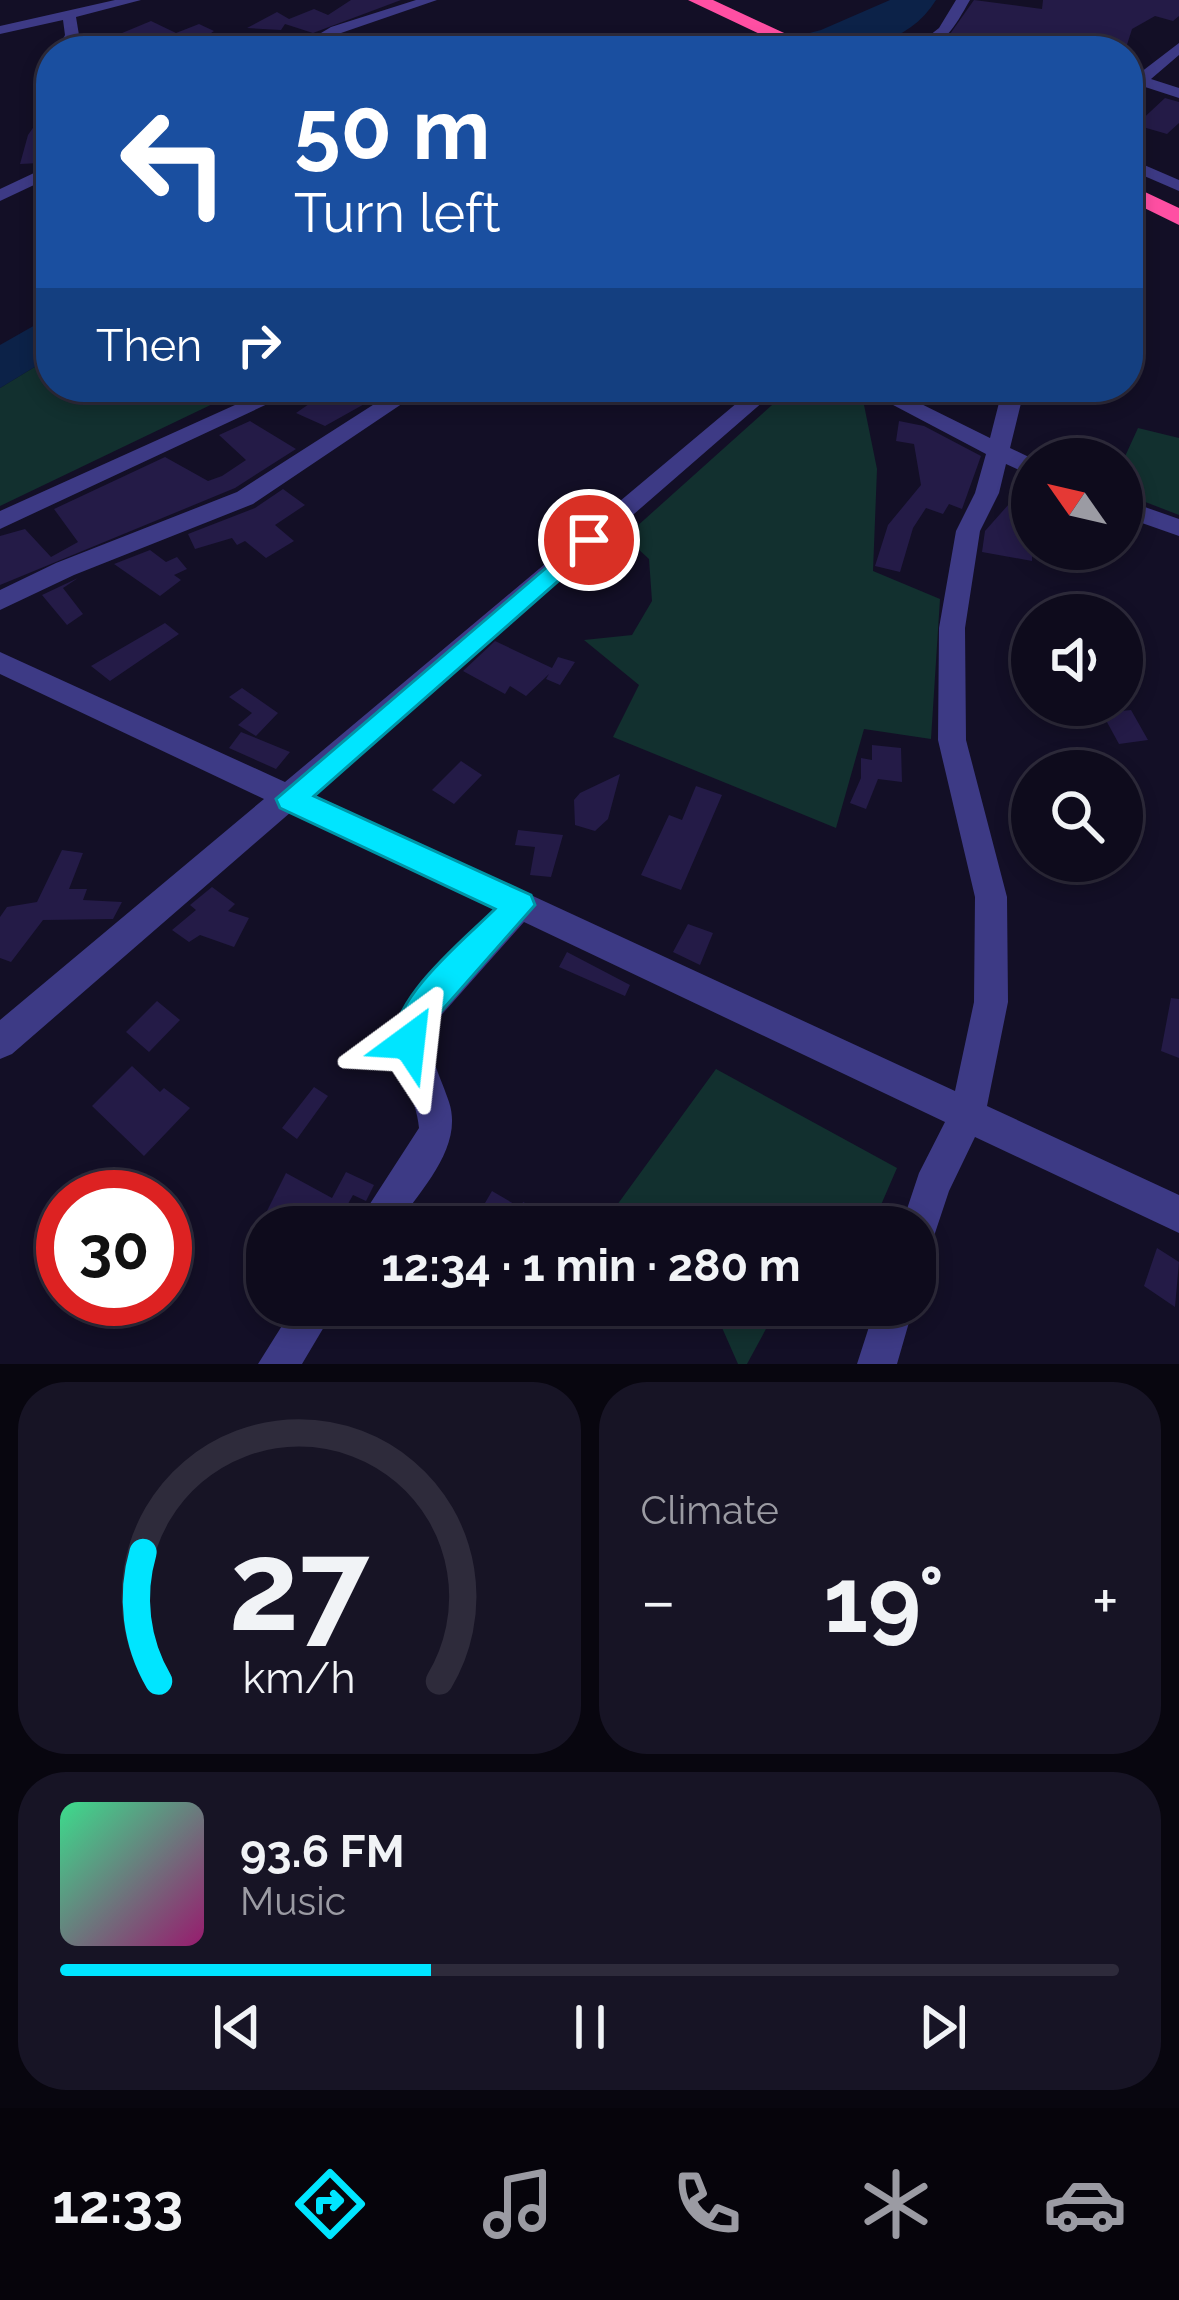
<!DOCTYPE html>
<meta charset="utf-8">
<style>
body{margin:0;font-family:Raleway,sans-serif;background:#171425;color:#f1f3f6;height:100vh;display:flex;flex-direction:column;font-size:45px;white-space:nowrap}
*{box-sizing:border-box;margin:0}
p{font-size:39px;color:#9b9ba3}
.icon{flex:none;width:66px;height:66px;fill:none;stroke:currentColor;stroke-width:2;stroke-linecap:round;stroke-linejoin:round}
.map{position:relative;height:1364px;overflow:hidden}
.details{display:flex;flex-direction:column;gap:18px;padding:18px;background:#08060f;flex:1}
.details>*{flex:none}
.top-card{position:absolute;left:36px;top:36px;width:1107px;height:366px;border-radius:48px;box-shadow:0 6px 18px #0003,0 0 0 3px #2e2b3b;background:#1a4fa0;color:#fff;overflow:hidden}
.needle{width:78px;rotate:304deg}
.controls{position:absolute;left:1011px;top:438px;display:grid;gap:24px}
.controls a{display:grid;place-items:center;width:132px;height:132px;border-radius:50%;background:#0e0b1c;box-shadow:0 6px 18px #0003,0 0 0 3px #2e2b3b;font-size:60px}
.speed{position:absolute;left:36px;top:1170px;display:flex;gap:24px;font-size:60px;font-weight:700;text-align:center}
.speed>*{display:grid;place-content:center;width:156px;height:156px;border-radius:50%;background:#0e0b1c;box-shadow:0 6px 18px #0003,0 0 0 3px #2e2b3b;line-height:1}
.speed .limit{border:18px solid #d22;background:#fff;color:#111}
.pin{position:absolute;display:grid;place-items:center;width:102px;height:102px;color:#fff;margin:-51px;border:6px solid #fff;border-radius:50%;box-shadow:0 3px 12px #0007}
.me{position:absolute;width:132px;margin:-66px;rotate:30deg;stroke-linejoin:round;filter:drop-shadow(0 0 9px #0008)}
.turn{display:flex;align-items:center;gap:42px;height:252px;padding:0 60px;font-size:54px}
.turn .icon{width:156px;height:156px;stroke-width:2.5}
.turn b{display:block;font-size:84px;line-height:102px}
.then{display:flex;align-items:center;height:114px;padding:0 60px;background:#0003;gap:24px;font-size:45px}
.big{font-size:90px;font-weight:700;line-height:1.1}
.details .tile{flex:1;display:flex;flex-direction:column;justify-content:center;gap:18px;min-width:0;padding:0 42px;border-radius:48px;background:#171425}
.details .dial{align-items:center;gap:0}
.dial svg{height:312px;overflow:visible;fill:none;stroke:#2e2b3b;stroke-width:7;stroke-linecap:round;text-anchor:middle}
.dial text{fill:#f1f3f6;stroke:none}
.song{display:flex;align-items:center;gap:36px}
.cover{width:144px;height:144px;border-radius:18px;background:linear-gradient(135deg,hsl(150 70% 55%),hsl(320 70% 35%))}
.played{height:12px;border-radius:6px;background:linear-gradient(90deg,#00e5ff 35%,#2e2b3b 35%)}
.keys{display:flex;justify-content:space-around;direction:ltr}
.heat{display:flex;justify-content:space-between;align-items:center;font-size:66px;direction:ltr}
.details .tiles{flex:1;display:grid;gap:18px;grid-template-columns:1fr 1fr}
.tile:last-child{grid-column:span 2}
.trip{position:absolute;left:246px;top:1206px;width:690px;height:120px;border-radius:48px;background:#0e0b1c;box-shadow:0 6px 18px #0003,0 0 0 3px #2e2b3b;font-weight:700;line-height:120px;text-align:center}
.tabs{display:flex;height:192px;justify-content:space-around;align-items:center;background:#06040b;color:#9b9ba3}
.tabs .icon{width:84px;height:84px}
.tabs .current{color:#00e5ff}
.tabs b{font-size:54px;color:#f1f3f6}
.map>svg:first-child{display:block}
</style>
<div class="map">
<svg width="1179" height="1364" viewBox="0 0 1179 1364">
<rect width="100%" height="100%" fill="#130f26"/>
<path fill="#12302f" d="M 51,357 L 51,387 L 248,387 L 0,506 L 0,388 Z
M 792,387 L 831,387 L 863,400 L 877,469 L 873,571 L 940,599 L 931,739 L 864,729 L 836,828 L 613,737 L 639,685 L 584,640 L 632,635 L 652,601 L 649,559 L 625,537 Z
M 1138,428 L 1179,438 L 1179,515 L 1122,493 L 1122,463 Z
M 716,1069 L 897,1168 L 874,1221 L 857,1227 L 601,1227 Z
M 712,1305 L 779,1305 L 747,1364 L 738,1364 Z"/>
<path fill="#0c2248" d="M 890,0 L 936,0 C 897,64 805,51 741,51 L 821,30 Z
M 51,316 L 51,357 L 0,388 L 0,345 Z"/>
<path fill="#241b47" d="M 351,0 L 401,0 L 313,33 L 285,24 L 281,30 L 247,28 L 277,12 L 289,19 L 314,9 L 328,15 Z
M 974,0 L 1042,9 L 1043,0 L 1179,0 L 1179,16 L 1173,21 L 1155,16 L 1132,29 L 1125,51 L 1039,40 L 1038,51 L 938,51 Z
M 151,21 L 176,33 L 199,24 L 214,31 L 201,40 L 200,51 L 76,51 L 81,42 L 86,48 Z
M 1165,98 L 1179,102 L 1179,123 L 1167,134 L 1136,125 Z
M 51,102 L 45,157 L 40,163 L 20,164 L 28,135 Z
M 308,387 L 364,387 L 384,393 L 325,426 L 296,413 L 319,397 Z
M 250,421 L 296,449 L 235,488 L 0,585 L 0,536 L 25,529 L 51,557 L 78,542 L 54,509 L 165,457 L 208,481 L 222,476 L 246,460 L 219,435 Z
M 899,421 L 924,426 L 981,456 L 962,509 L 949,504 L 943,514 L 926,508 L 913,528 L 900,572 L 875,566 L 888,525 L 921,485 L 914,444 L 896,441 Z
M 283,489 L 305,505 L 275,525 L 294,541 L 266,558 L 245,541 L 237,545 L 232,538 L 195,549 L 188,534 L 255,508 Z
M 1009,504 L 1027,512 L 1017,527 L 1032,532 L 1032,561 L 982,552 L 985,531 Z
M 150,550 L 166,562 L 177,557 L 187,569 L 174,575 L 181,580 L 160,596 L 114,564 Z
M 78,578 L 63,588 L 83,614 L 67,625 L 42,595 Z
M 165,623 L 179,634 L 110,681 L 91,666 Z
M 495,641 L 552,668 L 558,657 L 575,662 L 560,685 L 546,679 L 549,674 L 526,696 L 510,686 L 505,694 L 463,671 Z
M 242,688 L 278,713 L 256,736 L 238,725 L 252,713 L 229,697 Z
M 1131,710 L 1148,740 L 1119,744 L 1102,713 Z
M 241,732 L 290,752 L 276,769 L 229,748 Z
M 872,745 L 901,748 L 902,782 L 878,779 L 866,809 L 850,803 L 861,778 L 861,758 L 872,760 Z
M 461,761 L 482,775 L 454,804 L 432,790 Z
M 620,774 L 608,819 L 595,831 L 575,825 L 574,800 L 580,793 Z
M 696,786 L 722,795 L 681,890 L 641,875 L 669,815 L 682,820 Z
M 518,830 L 563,835 L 551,877 L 530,875 L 535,847 L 515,845 Z
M 62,850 L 83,853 L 69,889 L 87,889 L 83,900 L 122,902 L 113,919 L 43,920 L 11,962 L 0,958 L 0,917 L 7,907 L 37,902 Z
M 212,887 L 235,904 L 228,911 L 249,918 L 234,947 L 200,935 L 189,942 L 172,930 L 196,910 L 190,905 Z
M 688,924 L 713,933 L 700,965 L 673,952 Z
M 567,952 L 630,985 L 625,996 L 559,967 Z
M 1171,998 L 1179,999 L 1179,1058 L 1161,1051 Z
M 157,1001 L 180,1020 L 149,1052 L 126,1032 Z
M 132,1066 L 160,1092 L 164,1088 L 190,1108 L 144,1156 L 92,1106 Z
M 314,1087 L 328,1096 L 297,1139 L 282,1128 Z
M 346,1172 L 374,1185 L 366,1201 L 353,1195 L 335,1227 L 282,1227 L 264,1217 L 286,1173 L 332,1198 Z
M 492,1191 L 521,1208 L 523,1202 L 541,1211 L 534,1227 L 471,1227 Z
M 1157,1248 L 1179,1262 L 1175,1307 L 1144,1286 Z"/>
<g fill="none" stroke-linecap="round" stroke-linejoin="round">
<path fill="#3d3a85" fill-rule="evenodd" d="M 115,0 L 141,0 L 76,17 L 79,35 L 71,51 L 57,51 L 65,35 L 63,20 L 0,34 L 0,26 Z
M 416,0 L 437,0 L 341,33 L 309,51 L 291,51 L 331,27 Z
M 956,0 L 970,0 C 955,26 943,51 910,51 L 939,28 Z
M 1179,43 L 1179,55 L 1151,79 L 1179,88 L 1179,98 L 1142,86 L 1128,95 L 1128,82 Z
M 1128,158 L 1179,180 L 1179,191 L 1128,169 Z
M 51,165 L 51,177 L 0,201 L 0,189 Z
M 275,387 L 304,387 L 0,529 L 0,511 Z
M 401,387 L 427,387 L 253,504 L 74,575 L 0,610 L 0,590 L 56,563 L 237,492 Z
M 756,387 L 780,387 L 312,794 L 955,1091 L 974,1002 L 975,897 L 938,740 L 939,628 L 956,531 L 975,493 L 986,454 L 859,387 L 887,387 L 990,438 L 1003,387 L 1025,387 L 1010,448 L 1033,459 L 1032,476 L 1006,464 L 999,493 L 980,531 L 965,628 L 966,740 L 1007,897 L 1008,1002 L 987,1106 L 1179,1195 L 1179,1233 L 975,1137 L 949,1191 L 928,1254 L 915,1260 L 915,1227 L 901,1227 L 919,1173 L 945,1122 L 524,922 L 429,1029 C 428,1056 441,1077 449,1102 C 464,1148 420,1190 396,1227 L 355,1227 L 419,1128 C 416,1089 383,1051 400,1012 L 495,909 L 291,812 L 12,1054 L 0,1059 L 0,1020 L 264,799 L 0,674 L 0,652 L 285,782 Z
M 1122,499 L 1179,519 L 1179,536 L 1122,516 Z
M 295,1305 L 337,1305 L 302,1364 L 258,1364 Z
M 876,1305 L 914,1305 L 897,1364 L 857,1364 Z"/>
<path fill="#ff4fa3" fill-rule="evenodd" d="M 688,0 L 713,0 L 823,51 L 796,51 Z
M 1128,184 L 1179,208 L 1179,225 L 1128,200 Z"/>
</g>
<path fill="#00e5ff" stroke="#0095a6" stroke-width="3" d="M 589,531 L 598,534 L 598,546 L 314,796 L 531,895 L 535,905 L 437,1016 L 421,1053 L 409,1058 L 397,1053 C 378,1008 465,939 495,909 L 280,808 L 276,799 Z"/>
</svg>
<div class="controls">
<a><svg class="needle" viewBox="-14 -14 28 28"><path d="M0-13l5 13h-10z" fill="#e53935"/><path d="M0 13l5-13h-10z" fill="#9b9ba3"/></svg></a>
<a><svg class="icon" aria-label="sound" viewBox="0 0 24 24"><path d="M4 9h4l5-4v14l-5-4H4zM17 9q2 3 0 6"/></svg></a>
<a><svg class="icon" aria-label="search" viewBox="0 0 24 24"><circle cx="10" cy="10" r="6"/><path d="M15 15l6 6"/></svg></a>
</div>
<div class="speed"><div class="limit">30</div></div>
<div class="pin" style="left:589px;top:540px;background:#d93025"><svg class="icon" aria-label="arrive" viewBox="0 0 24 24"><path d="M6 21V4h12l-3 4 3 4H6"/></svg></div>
<svg class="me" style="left:409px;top:1042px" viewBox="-20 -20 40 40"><path d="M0-17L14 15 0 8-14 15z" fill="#00e5ff" stroke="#fff" stroke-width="4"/></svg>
<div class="trip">12:34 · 1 min · 280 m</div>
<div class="top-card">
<div class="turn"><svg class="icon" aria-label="left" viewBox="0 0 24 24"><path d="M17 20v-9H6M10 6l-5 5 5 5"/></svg><div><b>50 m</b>Turn left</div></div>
<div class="then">Then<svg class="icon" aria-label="right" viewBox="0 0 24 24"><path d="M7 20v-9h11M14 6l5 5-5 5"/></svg></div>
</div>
</div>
<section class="details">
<div class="tiles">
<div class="tile dial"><svg viewBox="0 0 100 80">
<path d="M14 69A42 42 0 1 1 86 69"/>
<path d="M14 69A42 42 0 0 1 10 36" stroke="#00e5ff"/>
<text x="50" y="56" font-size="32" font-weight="700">27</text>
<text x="50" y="72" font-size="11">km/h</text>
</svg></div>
<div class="tile"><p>Climate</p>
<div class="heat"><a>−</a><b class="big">19°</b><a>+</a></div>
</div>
<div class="tile">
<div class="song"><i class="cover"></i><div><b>93.6 FM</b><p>Music</p></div></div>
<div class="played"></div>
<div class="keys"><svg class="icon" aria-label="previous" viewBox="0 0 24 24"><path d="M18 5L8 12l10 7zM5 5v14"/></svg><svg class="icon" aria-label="pause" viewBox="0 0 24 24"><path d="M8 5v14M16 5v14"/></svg><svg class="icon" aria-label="next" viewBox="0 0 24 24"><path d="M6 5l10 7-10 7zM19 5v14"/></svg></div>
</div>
</div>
</section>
<nav class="tabs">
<b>12:33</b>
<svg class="icon current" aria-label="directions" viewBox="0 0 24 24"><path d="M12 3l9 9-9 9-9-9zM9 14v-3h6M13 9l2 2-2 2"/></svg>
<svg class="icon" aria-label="music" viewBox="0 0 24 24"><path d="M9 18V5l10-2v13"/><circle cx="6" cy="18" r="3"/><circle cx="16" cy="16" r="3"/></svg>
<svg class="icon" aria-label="phone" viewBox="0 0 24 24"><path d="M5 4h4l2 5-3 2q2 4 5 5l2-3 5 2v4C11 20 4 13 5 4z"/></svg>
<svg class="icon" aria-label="climate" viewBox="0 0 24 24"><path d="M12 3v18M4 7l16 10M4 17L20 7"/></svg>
<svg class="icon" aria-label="car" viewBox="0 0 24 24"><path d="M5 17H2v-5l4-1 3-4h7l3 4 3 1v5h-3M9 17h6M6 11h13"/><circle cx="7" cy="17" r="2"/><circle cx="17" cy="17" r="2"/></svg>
</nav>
